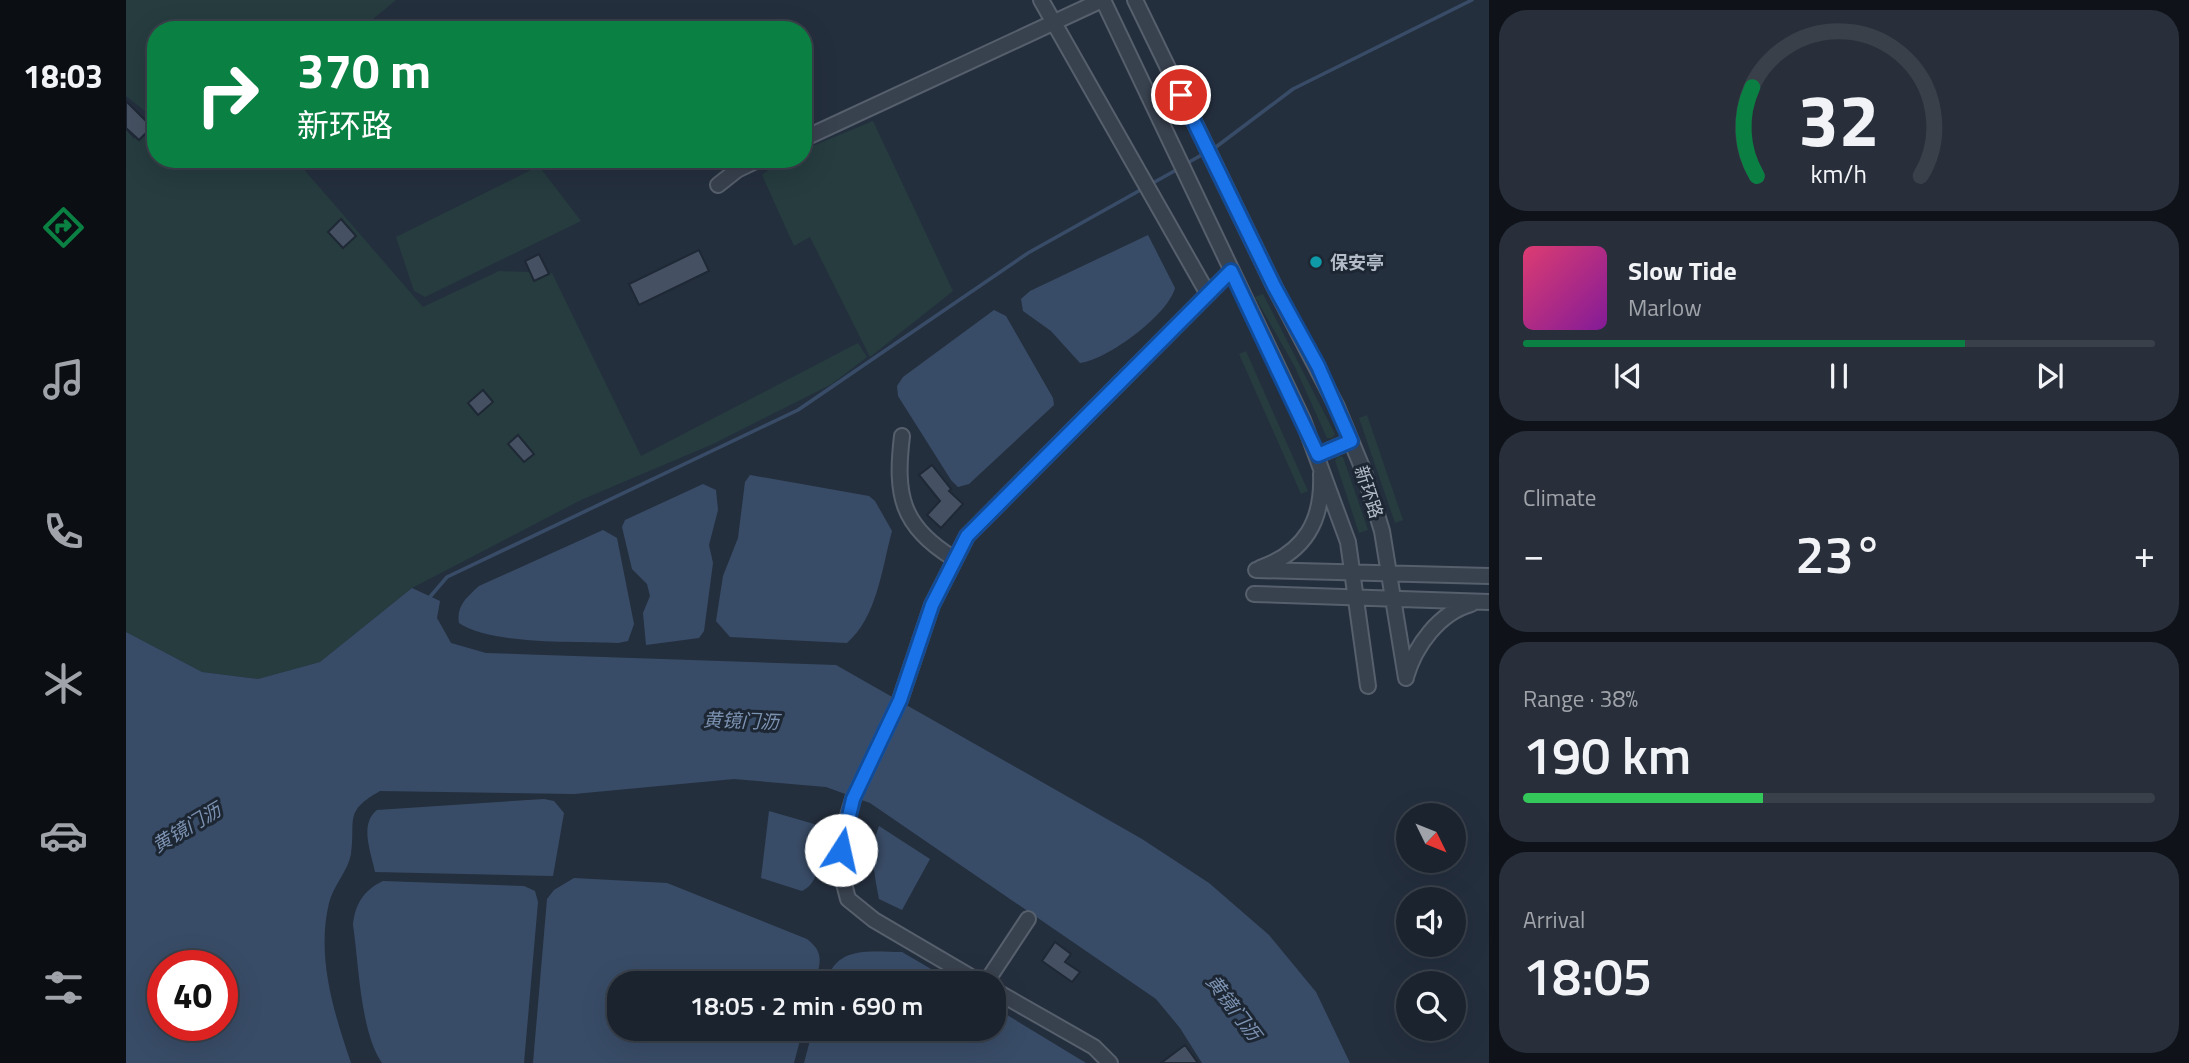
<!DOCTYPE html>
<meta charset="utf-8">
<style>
body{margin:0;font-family:"Titillium Web","Noto Sans SC",sans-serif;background:#282f3a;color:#f1f3f6;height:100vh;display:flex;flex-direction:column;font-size:26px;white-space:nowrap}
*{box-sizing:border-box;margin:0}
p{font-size:23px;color:#a0a4aa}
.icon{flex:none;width:38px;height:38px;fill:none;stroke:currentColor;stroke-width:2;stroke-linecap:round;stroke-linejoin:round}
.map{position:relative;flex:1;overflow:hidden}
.drawer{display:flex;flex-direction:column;gap:10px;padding:10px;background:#0f1319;width:700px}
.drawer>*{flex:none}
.top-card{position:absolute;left:21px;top:21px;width:665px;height:147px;border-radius:28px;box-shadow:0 7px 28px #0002,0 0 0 2px #39404a;background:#0b8043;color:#fff;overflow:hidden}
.needle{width:46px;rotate:133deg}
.fabs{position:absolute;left:1270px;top:803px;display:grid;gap:14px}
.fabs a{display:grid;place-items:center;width:70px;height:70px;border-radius:50%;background:#1b232e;box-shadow:0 7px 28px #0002,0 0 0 2px #39404a;font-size:35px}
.speed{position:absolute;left:21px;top:950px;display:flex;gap:14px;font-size:35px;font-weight:700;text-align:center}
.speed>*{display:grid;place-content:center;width:91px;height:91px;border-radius:50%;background:#1b232e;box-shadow:0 7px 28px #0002,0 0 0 2px #39404a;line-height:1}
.speed .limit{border:10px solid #d22;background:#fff;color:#111}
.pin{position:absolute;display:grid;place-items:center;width:60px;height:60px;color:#fff;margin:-30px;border:4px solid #fff;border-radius:50%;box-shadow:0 2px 7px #0007}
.me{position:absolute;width:77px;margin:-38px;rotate:10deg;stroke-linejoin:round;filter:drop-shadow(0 0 5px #0008)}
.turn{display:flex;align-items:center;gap:24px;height:147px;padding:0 35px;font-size:32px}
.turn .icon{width:91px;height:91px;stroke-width:2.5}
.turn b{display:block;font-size:49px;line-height:60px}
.big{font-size:52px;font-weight:600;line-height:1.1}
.drawer .card{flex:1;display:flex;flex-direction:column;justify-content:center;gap:10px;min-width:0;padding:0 24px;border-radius:28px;background:#282f3a}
.drawer .dial{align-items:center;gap:0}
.dial svg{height:182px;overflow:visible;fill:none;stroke:#39404a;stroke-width:7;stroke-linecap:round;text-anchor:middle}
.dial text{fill:#f1f3f6;stroke:none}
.song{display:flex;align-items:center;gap:21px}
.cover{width:84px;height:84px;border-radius:10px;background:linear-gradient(135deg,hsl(340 70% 55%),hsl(290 70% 35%))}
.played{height:7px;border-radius:4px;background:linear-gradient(90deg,#0b8043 70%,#39404a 70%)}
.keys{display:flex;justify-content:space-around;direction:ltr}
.heat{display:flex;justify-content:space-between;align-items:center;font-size:38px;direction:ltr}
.charge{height:10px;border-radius:5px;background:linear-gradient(90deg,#34c759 38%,#39404a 0)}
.trip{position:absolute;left:481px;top:971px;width:399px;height:70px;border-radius:28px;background:#1b232e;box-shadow:0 7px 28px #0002,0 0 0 2px #39404a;font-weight:600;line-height:70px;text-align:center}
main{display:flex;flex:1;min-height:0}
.menu{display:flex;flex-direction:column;width:126px;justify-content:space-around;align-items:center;background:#0b0e12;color:#a0a4aa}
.menu .icon{width:49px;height:49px}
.menu .active{color:#0b8043}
.menu b{font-size:32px;color:#f1f3f6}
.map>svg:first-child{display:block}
</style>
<main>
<nav class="menu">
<b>18:03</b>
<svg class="icon active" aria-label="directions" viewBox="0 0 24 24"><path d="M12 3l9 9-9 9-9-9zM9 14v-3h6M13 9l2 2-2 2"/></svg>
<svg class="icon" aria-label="music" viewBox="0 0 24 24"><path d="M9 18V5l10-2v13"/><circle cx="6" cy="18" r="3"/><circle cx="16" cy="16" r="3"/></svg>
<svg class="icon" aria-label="phone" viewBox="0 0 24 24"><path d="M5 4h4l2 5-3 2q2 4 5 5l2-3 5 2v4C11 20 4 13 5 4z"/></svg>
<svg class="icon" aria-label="climate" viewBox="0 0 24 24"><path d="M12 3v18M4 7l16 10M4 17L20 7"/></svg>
<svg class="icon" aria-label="car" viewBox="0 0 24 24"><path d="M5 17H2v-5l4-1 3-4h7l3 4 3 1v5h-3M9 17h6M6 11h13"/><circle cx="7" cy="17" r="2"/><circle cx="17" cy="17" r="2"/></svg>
<svg class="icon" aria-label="filters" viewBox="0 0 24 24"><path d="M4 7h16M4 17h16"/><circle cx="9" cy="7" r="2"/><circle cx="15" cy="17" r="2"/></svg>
</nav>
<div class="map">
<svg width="1363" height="1063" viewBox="0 0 1363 1063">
<rect width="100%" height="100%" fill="#242f3e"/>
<path fill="#263c3f" d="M 0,0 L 270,0 L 234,30 L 30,30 L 30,120 L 0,96 Z
M 747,121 L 827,291 L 744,357 L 684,237 L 668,246 L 636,175 L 656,159 L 677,159 L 677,150 Z
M 24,124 L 30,125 L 30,159 L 169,159 L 297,307 L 373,271 L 426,273 L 515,456 L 732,343 L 741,357 L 706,384 L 587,444 L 455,500 L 286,588 L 194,662 L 132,679 L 76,672 L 0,632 L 0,130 L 8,139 Z
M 413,166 L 455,221 L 299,297 L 288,291 L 270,237 Z
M 1137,294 L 1209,434 L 1206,438 L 1201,438 L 1169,367 L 1129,297 Z
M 1120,351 L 1182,491 L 1175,494 L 1113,354 Z
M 1241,415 L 1277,520 L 1269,523 L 1233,418 Z
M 1212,456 L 1217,457 L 1242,530 L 1233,533 L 1209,460 Z"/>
<path fill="#394c67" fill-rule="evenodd" d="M 1022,235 L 1049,288 C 1042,315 981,360 954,363 L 925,331 L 897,311 L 895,299 L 904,291 Z
M 868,310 L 880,316 L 927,398 L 928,405 L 843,484 L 832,487 L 825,480 L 772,396 L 771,386 L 777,377 Z
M 624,475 L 743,496 L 749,501 L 766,531 C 756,568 751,617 721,643 L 604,637 L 590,621 L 597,576 L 612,538 L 619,482 Z
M 577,484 L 590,490 L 592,510 L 583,545 L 587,563 L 578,631 L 573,638 L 520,645 L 517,613 L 524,596 L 521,584 L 506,569 L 496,527 L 499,520 Z
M 477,530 L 491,538 L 508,624 L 502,641 L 492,643 C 452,641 364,645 333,623 C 330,606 341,597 353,586 Z
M 286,588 L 314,601 L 311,618 L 325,643 L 360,653 L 710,665 L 1016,839 L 1083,883 L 1143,935 L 1190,992 L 1224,1063 L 1076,1063 L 1054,1028 L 1030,999 L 744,803 L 700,787 L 608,779 L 448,794 L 254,791 C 217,812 230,819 225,854 C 222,871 207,886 203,903 C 190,957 208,1013 225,1063 L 0,1063 L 0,632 L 76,672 L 132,679 L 194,662 ZM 37,966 L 96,966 L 96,1026 L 37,1026 Z
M 418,799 L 428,801 L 438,813 L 427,876 L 249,872 C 245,852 233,824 251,810 Z
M 643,811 L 695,826 C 693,847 698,881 676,891 L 635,878 Z
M 753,826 L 804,859 L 776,910 L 753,899 C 748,872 743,851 753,826 Z
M 448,878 L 541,883 L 681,939 C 699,953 694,963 689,983 L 494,984 L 494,1029 L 677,1029 L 668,1063 L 407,1063 L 421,899 L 428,890 Z
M 257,881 L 398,886 L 409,891 L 412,902 L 398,1063 L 256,1063 C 234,1031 233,964 227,925 C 229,904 238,890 257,881 Z
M 776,952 L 829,983 L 700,983 C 710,945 743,952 776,952 Z
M 868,1007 L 960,1063 L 678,1063 L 687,1029 L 868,1029 Z"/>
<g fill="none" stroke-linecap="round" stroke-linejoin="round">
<path stroke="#394c67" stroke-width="3.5" d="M 1086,150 L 1167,89 L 1346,0
M 1058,165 L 1079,153
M 1025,184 L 1052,169
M 303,598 L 321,577 L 672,410 L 902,253 L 1018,188"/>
</g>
<path fill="#455162" stroke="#1f2835" stroke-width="2" d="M 0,101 L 26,127 L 13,140 L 0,128 Z
M 215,219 L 230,236 L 217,248 L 202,232 Z
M 573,250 L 583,271 L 513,305 L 503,284 Z
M 413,254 L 423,274 L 408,281 L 399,261 Z
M 357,390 L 367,402 L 352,415 L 342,403 Z
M 392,435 L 408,454 L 398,462 L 382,444 Z
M 806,465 L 825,489 L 823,491 L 837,504 L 815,528 L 801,515 L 814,501 L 793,475 Z
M 929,942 L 945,954 L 939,962 L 954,972 L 946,982 L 916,961 Z
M 1059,1045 L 1072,1063 L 1035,1063 Z"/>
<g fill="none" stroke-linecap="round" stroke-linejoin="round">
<defs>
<path id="minor" d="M 915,0 L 1082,294
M 977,0 L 1177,420 L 1222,542 L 1242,686
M 1009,0 L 1148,286 L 1211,407 L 1238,472 L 1256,531 L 1280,678
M 677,139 L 976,0
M 592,185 L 611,170 L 634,159
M 776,436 C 769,495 775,526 827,558
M 1192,455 L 1225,441
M 1134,568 C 1179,552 1197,521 1195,474
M 1130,570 L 1363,576
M 1128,594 L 1363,602
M 1280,677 C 1289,646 1313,613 1345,604
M 857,984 L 748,920 L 722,899 L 714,868 L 717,832 L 727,799 L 774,700 L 806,605 L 841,536 L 1105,271
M 859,984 L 902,919
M 868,990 L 968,1047 L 984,1063"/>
</defs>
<use href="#minor" stroke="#565f6c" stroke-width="18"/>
<use href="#minor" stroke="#38414e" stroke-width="14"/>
</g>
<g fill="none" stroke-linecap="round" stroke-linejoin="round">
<defs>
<path id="route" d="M 715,850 L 727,799 L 774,700 L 806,605 L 841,536 L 1105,271 L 1192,455 L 1225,441 L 1192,366 L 1148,286 L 1055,95"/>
</defs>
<use href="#route" stroke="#114b97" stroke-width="18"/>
<use href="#route" stroke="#1a73e8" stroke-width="12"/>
</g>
<circle fill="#0f9aa8" stroke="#1d2633" stroke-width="2.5" cx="1190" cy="262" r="7"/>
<g text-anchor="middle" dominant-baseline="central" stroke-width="6" stroke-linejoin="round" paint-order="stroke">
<g font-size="18" font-weight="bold" fill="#b4bcc9" stroke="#1d2633" text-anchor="start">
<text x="1204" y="262">保安亭</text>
</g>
<g font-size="18" fill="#b4bcc9" stroke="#1d2633">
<text transform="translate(1243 492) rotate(72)">新环路</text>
</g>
<g font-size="19" font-style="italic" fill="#7c92b1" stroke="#1d2633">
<text transform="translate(615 720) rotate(2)">黄镜门沥</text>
<text transform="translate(60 827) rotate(-31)">黄镜门沥</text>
<text transform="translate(1108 1007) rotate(53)">黄镜门沥</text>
</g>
</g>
</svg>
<div class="fabs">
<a><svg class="needle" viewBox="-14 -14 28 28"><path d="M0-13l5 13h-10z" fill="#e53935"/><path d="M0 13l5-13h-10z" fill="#a0a4aa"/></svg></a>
<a><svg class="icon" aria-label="sound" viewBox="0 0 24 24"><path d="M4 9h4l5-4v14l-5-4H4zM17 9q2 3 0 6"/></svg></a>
<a><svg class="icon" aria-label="search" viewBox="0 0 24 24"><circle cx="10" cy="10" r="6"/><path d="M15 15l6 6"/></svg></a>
</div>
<div class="speed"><div class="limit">40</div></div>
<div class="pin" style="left:1055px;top:95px;background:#d93025"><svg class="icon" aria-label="arrive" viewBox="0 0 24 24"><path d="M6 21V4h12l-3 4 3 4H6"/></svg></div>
<svg class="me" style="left:715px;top:850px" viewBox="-20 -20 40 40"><circle r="19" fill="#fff"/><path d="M0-13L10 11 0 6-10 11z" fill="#1a73e8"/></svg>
<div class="trip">18:05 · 2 min · 690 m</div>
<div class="top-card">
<div class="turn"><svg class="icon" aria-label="right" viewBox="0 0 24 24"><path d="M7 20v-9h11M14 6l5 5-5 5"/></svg><div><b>370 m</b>新环路</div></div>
</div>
</div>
<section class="drawer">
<div class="card dial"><svg viewBox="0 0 100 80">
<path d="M14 69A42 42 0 1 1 86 69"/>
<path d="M14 69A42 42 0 0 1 12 30" stroke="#0b8043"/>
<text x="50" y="56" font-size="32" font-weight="700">32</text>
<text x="50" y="72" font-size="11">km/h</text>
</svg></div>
<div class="card">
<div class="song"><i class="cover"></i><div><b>Slow Tide</b><p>Marlow</p></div></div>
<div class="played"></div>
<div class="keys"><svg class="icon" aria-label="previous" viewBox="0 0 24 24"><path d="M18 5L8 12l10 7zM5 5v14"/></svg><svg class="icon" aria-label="pause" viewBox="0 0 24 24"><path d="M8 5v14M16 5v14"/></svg><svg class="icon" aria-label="next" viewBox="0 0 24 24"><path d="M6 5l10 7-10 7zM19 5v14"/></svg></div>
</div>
<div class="card"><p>Climate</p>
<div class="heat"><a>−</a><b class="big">23°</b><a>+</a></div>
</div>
<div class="card"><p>Range · 38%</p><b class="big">190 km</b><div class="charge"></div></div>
<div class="card"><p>Arrival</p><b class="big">18:05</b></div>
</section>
</main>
